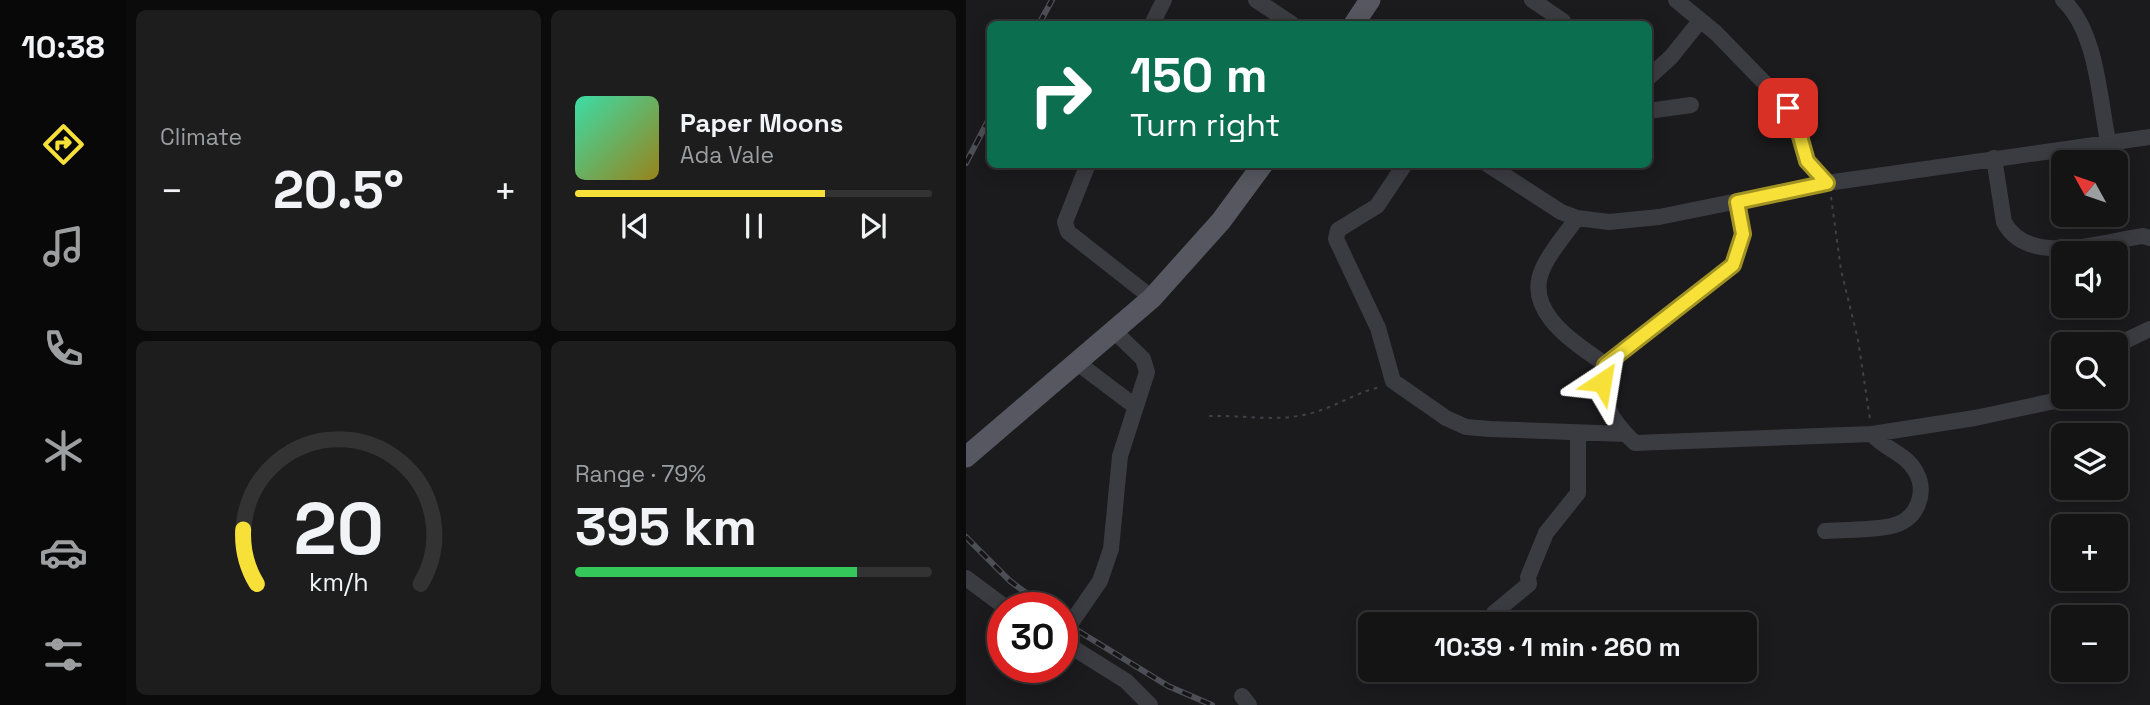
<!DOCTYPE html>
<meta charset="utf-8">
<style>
body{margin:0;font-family:"Space Grotesk",sans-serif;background:#1d1d1e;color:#f1f3f6;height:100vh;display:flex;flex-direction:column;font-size:26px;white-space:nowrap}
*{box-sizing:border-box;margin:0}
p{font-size:23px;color:#9d9ea0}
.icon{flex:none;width:38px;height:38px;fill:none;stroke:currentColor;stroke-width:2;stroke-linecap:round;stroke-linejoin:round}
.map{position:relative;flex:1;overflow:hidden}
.sheet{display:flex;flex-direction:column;gap:10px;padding:10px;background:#0b0b0c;width:840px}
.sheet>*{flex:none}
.guide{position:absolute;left:21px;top:21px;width:665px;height:147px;border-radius:10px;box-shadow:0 4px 18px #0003,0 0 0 2px #333334;background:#0b6e4f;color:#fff;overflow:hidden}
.needle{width:46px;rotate:310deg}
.buttons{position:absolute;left:1085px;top:150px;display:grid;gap:14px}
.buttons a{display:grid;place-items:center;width:77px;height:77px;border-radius:10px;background:#141415;box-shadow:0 4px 18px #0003,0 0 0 2px #333334;font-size:35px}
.speed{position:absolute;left:21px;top:592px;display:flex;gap:14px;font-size:35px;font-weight:700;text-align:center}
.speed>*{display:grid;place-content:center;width:91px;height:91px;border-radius:50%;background:#141415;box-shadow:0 4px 18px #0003,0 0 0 2px #333334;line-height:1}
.speed .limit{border:10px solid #d22;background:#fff;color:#111}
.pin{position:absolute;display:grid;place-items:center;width:60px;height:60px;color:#fff;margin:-30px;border-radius:14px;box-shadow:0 4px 10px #0006}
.me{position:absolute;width:77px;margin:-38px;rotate:33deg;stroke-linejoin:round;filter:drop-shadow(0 0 5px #0008)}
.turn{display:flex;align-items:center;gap:24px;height:147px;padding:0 28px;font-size:32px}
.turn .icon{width:91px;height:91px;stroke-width:2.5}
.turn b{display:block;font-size:49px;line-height:60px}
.big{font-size:52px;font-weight:600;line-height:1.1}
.sheet .card{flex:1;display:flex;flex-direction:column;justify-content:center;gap:10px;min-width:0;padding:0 24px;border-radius:10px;background:#1d1d1e}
.sheet .dial{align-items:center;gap:0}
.dial svg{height:182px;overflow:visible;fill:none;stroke:#333334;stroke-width:7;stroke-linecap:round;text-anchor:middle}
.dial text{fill:#f1f3f6;stroke:none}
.song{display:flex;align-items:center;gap:21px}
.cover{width:84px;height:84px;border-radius:10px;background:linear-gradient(135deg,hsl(160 70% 55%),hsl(50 70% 35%))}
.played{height:7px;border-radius:4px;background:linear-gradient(90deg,#f7e138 70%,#333334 70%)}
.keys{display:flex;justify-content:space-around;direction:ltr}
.heat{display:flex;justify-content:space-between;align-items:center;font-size:38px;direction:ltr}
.charge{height:10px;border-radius:5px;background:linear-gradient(90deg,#34c759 79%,#333334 0)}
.sheet .tiles{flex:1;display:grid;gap:10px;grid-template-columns:repeat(2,1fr)}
.trip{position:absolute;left:392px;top:612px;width:399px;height:70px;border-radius:10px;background:#141415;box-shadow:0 4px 18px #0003,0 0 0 2px #333334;font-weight:600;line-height:70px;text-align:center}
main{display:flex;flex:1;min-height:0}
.dock{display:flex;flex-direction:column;width:126px;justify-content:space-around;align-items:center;background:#080808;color:#9d9ea0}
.dock .icon{width:49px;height:49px}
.dock .on{color:#f7e138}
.dock b{font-size:32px;color:#f1f3f6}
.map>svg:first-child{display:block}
</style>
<main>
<nav class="dock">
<b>10:38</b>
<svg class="icon on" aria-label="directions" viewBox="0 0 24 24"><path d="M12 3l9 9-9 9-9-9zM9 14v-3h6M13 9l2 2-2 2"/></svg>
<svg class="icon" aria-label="music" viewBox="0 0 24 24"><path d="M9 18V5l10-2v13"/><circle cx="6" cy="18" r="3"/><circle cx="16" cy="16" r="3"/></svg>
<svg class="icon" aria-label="phone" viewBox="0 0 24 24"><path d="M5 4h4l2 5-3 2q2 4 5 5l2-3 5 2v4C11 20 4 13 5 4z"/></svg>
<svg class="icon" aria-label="climate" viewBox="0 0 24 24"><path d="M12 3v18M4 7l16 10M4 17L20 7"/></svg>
<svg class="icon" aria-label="car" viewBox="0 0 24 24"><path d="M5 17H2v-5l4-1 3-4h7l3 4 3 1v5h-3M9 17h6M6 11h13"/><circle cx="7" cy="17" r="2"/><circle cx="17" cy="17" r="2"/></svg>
<svg class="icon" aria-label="filters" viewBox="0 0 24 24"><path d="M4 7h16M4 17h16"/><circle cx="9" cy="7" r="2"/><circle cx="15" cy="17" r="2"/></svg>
</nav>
<section class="sheet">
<div class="tiles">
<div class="card"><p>Climate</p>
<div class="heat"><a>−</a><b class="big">20.5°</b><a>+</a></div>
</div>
<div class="card">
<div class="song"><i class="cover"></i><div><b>Paper Moons</b><p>Ada Vale</p></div></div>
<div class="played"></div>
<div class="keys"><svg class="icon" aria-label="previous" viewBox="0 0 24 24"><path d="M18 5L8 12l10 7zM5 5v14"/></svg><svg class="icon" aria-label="pause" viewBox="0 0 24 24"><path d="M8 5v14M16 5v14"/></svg><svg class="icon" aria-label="next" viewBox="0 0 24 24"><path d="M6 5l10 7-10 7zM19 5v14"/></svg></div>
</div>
<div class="card dial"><svg viewBox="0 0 100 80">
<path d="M14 69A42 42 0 1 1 86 69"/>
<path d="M14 69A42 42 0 0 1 8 45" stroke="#f7e138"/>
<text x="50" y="56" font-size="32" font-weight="700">20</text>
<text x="50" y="72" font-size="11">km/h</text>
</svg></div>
<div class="card"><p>Range · 79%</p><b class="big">395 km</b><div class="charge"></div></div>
</div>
</section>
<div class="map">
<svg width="1184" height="705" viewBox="0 0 1184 705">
<rect width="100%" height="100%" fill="#1b1a1c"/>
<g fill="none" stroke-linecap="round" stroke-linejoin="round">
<path stroke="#414149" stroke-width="2" stroke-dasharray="3.5 5" stroke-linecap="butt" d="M 865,197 L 875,270 L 892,340 L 904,419
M 243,416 C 276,415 310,422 342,414 C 368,408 388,393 414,387"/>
<path stroke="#3b3b42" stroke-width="16" d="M 290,0 L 326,24
M 566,0 L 597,21
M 710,0 L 750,33 L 823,108 L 841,161 L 861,183
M 1097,0 C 1131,32 1133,97 1142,141
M 186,24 L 198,0
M 682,78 L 705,57 L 734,21
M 682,111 L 725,105
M 1028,158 L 1038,222 C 1062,268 1138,241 1177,236 L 1184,238
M 122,164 L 99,222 L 102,232 L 186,298
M 439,164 L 411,206 L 372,230 L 370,239 L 412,328 L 427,381 L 480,418 L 500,427 L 524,429 L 659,434
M 521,164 L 595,212 L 611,218 L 643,222 L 693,217 L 861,183 L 1184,137
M 771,202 L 777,234 L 767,265 L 640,365 C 632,399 644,420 669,443 L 906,434 L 1009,418 L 1107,397
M 611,218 C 600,234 585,250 577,268 C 556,312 611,344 640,365
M 1150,352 L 1159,341 L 1184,329
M 109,361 L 170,407
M 859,531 C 881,529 908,531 929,525 C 952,518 961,492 950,472 C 940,453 918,449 906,434
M 0,578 L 39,607
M 521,625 L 528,613 L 563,584 L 562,577 L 580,533 L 612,493 L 612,434
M 96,636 L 134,581 L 145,549 L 154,456 L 181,372 L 177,359 L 147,330
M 96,641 L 160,681 L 184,705
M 276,696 L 283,705"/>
<path stroke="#575761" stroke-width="21" d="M 388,24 L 404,0
M 0,457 L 186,298 L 255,221 L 297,164"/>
<defs>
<path id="rail" d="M 73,24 L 86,0
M 0,163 L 24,117
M 0,537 L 44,581 L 79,607
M 96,621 L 202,686 L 246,705"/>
</defs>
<use href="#rail" stroke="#4e4e57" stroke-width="6"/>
<use href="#rail" stroke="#161517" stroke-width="3.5" stroke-dasharray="10" stroke-linecap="butt"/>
</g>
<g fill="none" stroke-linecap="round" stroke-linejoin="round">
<defs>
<path id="route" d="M 636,382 L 639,365 L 767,265 L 777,234 L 771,202 L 861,183 L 841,161 L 832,129 L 822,108"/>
</defs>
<use href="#route" stroke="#a19224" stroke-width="18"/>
<use href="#route" stroke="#f7e138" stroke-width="12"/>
</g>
</svg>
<div class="buttons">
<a><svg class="needle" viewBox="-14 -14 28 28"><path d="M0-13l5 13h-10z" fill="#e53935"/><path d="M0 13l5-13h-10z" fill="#9d9ea0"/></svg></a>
<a><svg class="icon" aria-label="sound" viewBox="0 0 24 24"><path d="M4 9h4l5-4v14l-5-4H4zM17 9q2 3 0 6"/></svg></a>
<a><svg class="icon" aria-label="search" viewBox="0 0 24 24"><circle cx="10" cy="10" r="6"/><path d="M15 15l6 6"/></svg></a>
<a><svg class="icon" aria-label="layers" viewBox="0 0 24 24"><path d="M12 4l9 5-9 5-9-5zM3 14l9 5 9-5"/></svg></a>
<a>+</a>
<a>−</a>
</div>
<div class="speed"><div class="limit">30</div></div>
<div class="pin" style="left:822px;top:108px;background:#d93025"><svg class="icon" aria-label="arrive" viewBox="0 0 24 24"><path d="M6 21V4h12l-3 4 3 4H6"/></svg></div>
<svg class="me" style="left:636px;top:382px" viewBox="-20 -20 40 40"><path d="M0-17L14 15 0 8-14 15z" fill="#f7e138" stroke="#fff" stroke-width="4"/></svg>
<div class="trip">10:39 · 1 min · 260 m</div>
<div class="guide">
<div class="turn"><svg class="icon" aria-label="right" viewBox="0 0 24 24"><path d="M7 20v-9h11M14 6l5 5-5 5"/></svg><div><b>150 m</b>Turn right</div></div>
</div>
</div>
</main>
